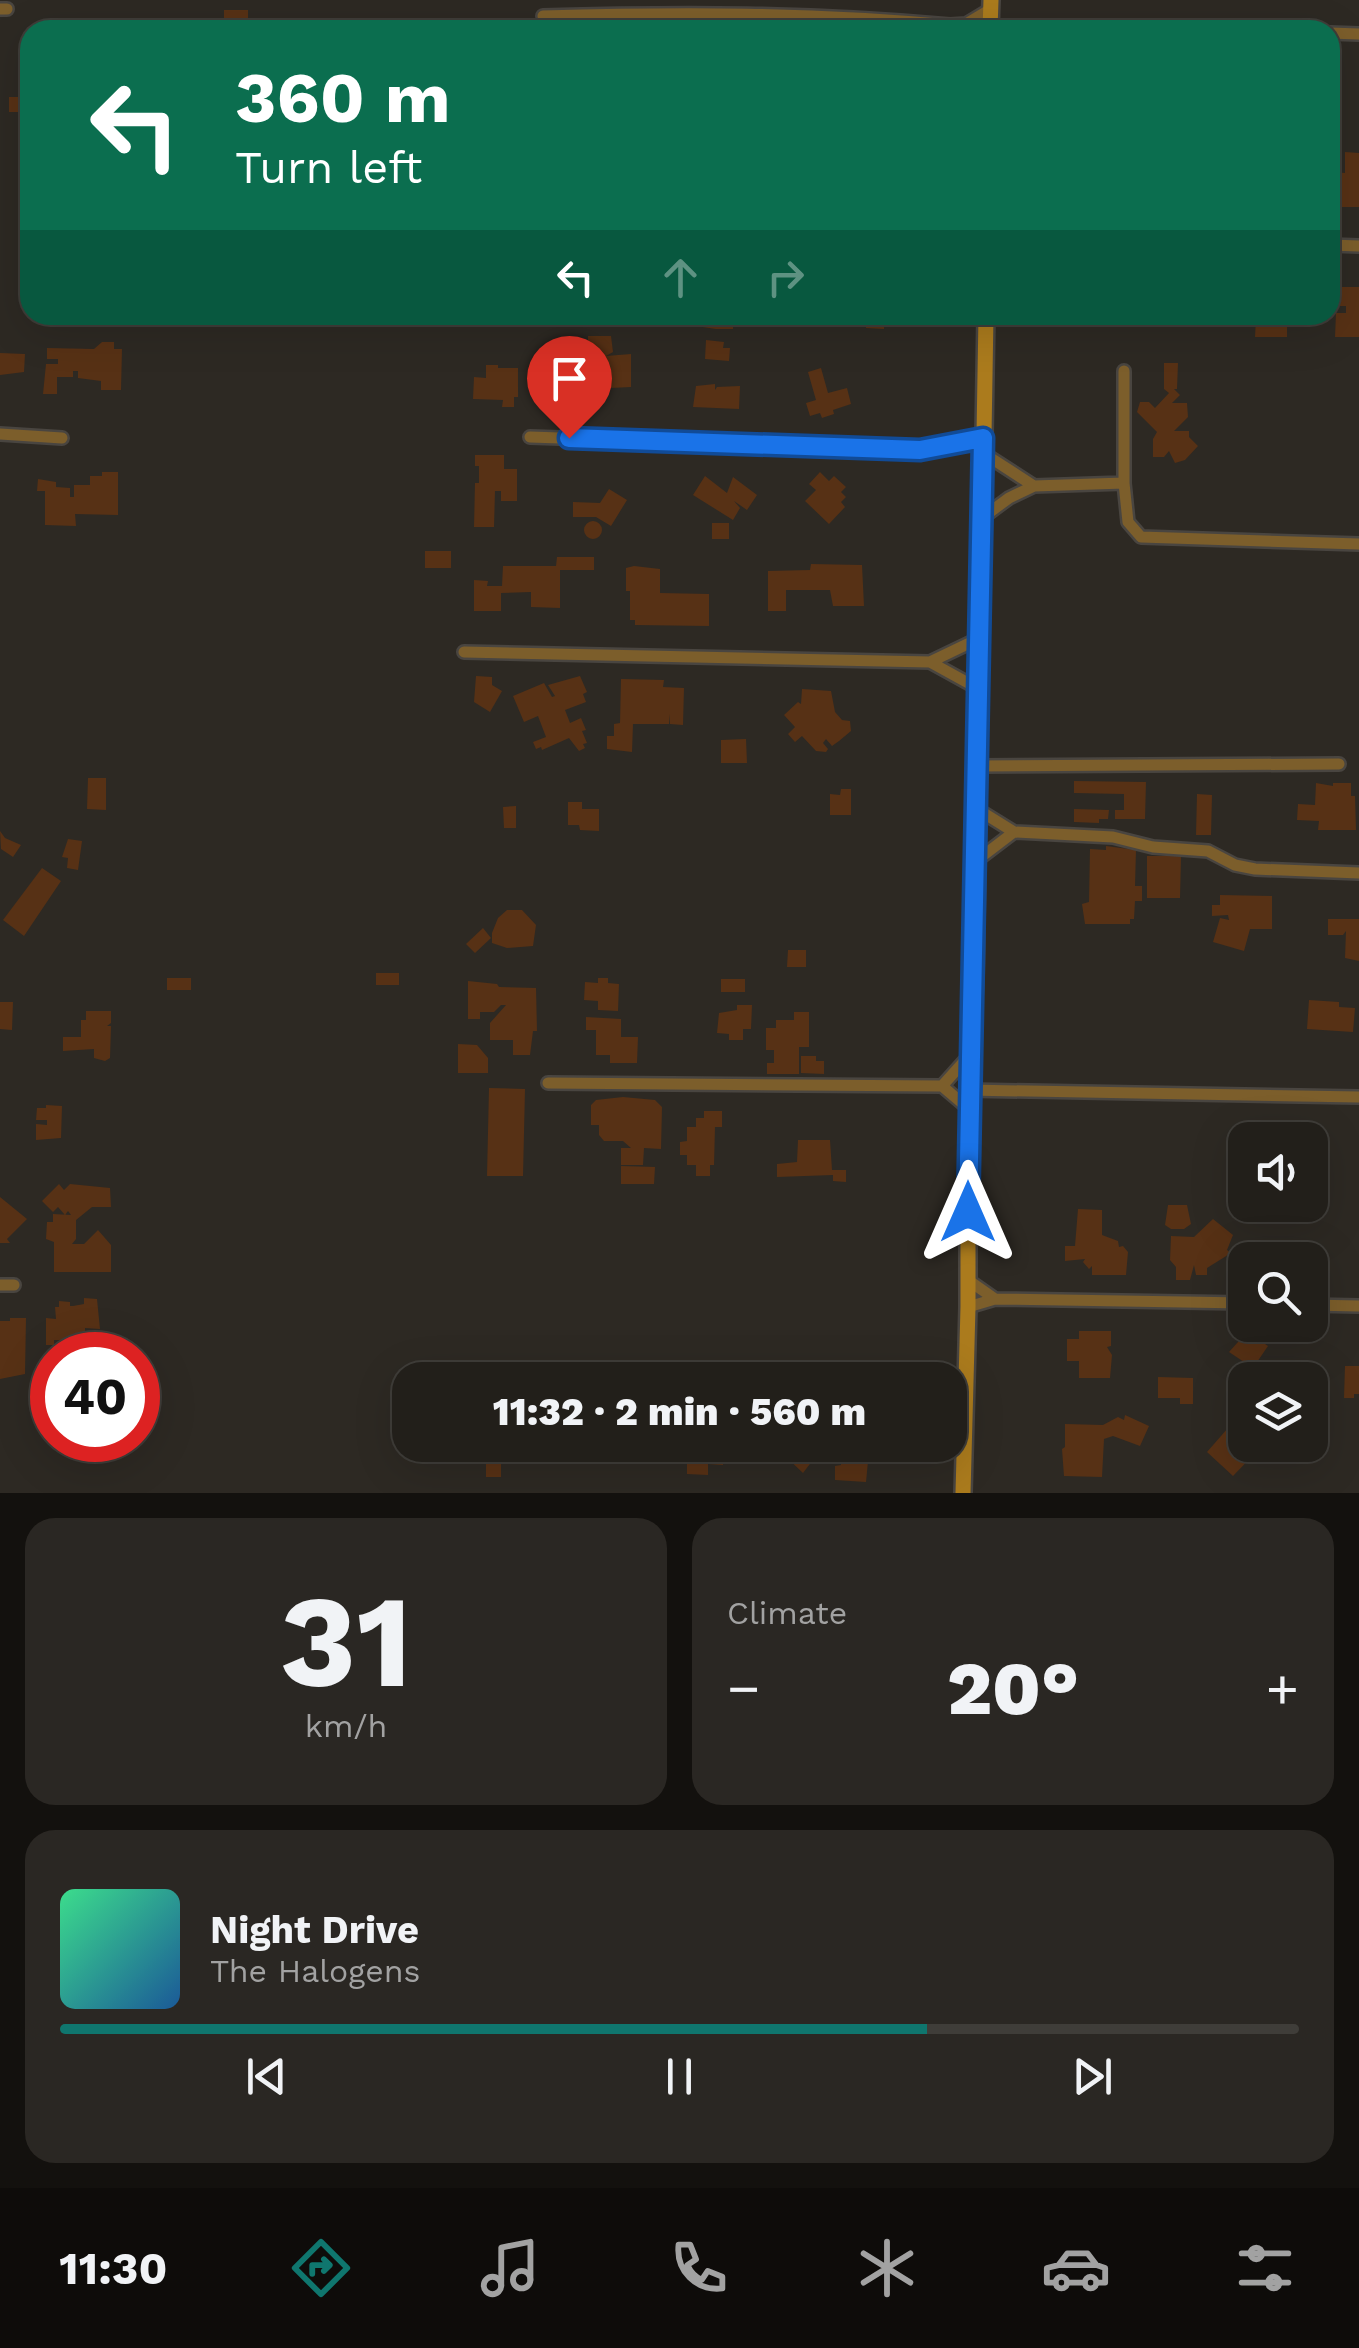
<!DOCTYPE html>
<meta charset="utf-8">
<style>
body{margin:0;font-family:"Work Sans",sans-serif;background:#2a2723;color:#f1f3f6;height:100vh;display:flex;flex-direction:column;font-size:38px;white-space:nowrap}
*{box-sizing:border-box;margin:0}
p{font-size:32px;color:#a2a2a2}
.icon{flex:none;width:55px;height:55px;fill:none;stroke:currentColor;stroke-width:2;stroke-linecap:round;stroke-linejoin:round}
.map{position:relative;height:1493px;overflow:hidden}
.details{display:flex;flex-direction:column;gap:25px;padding:25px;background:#13110e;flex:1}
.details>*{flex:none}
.guide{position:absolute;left:20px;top:20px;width:1320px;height:305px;border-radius:30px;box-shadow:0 10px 40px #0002,0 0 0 2px #3f3d39;background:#0b6e4f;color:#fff;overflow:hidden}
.controls{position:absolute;left:1228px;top:1122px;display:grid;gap:20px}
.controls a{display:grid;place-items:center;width:100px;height:100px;border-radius:20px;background:#221f1a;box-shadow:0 10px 40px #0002,0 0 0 2px #3f3d39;font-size:50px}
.speed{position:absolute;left:30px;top:1332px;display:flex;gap:20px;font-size:50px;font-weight:700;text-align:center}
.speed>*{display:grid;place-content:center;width:130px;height:130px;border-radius:50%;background:#221f1a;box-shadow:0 10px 40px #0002,0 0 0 2px #3f3d39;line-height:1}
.speed .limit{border:15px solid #d22;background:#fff;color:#111}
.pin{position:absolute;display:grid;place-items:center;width:85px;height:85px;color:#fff;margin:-102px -42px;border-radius:50% 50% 50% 0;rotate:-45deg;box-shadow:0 0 10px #0007}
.pin .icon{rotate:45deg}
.me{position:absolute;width:110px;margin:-55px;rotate:0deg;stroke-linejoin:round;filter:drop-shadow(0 0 8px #0008)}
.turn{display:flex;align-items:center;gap:35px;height:210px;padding:0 50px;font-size:45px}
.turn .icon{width:130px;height:130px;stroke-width:2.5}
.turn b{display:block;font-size:70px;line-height:85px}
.lanes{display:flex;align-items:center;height:95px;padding:0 50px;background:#0003;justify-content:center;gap:50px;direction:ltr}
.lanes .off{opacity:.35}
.big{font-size:75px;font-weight:800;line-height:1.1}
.details .card{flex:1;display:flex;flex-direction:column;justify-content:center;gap:15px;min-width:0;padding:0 35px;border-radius:30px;background:#2a2723}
.details .dial{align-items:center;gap:0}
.dial b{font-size:130px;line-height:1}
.song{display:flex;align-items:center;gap:30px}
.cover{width:120px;height:120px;border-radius:15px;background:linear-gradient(135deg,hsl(150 70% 55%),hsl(210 70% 35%))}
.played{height:10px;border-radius:5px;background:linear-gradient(90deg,#0f766e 70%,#3f3d39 70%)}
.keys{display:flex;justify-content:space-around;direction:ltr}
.heat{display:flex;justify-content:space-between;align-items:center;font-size:55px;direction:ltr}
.details .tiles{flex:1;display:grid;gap:25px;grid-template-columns:1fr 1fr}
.card:last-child{grid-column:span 2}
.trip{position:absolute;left:392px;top:1362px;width:575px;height:100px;border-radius:30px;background:#221f1a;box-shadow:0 10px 40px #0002,0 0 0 2px #3f3d39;font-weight:800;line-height:100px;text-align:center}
.dock{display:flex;height:160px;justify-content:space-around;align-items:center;background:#0e0c0a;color:#a2a2a2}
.dock .icon{width:70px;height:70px}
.dock .current{color:#0f766e}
.dock b{font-size:45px;color:#f1f3f6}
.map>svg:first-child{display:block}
</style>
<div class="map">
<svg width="1359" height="1493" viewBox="0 0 1359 1493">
<rect width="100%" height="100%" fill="#2d2923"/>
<path fill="#573115" d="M 224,10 L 248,10 L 248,23 L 224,23 Z
M 9,97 L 30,97 L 30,112 L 9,112 Z
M 1345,152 L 1359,153 L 1359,207 L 1333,207 L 1333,172 L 1345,173 Z
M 1335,287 L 1359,287 L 1359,337 L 1335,337 L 1336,313 L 1346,313 L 1346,306 L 1335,306 Z
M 497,315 L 540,315 L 540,326 L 496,324 Z
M 689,315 L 744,315 L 744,321 L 733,320 L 733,329 L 716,329 L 689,325 Z
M 866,315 L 885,315 L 884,329 L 866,328 Z
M 1256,318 L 1287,319 L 1287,337 L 1255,337 Z
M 588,336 L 611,336 L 613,352 L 606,356 L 631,354 L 631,387 L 590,389 L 590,377 L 576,377 L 577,345 L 588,345 Z
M 706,340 L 724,342 L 723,348 L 730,348 L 729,361 L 705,359 Z
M 102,342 L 114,342 L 114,349 L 122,349 L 121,390 L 101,390 L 101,381 L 78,378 L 78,371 L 73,371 L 73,377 L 57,377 L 57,394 L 43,394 L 46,364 L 58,364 L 58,359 L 47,359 L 47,348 L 94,349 Z
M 549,342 L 562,343 L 561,368 L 548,368 Z
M 0,353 L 25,354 L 24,372 L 0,375 Z
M 1164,363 L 1178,363 L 1177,389 L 1174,389 L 1180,395 L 1172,403 L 1187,403 L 1188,417 L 1174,431 L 1189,431 L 1189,437 L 1198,446 L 1185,460 L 1175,463 L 1169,451 L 1164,457 L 1153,457 L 1153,439 L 1157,432 L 1137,412 L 1140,402 L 1149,402 L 1155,408 L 1169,393 L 1164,389 Z
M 486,365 L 498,365 L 498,368 L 518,368 L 518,397 L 514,397 L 514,407 L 502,407 L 503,400 L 473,399 L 474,377 L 486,378 Z
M 821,368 L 828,393 L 847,388 L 851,404 L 833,410 L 834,414 L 822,418 L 820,413 L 810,416 L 806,403 L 816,400 L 808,372 Z
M 715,384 L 715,390 L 717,387 L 740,386 L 739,409 L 693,407 L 696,386 Z
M 475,455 L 504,455 L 504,469 L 517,469 L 517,501 L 501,501 L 501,491 L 495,491 L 494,527 L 474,527 L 475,483 L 479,483 L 479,466 L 475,466 Z
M 102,472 L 118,472 L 118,515 L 75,514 L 76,526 L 45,525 L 45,491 L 37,491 L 38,479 L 56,482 L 56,487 L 70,488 L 70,497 L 74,497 L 74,485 L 90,485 L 90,476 L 102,476 Z
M 820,472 L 829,481 L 834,476 L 846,487 L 841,492 L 846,497 L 841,502 L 845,507 L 829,524 L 805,501 L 816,490 L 809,484 Z
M 705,476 L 727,493 L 733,477 L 757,495 L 747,510 L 734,501 L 740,508 L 733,520 L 693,495 Z
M 609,489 L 627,500 L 611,526 L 596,517 L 573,517 L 573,502 L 600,503 Z
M584 530a9 9 0 1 1 18 0a9 9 0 1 1-18 0Z
M 712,523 L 729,523 L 729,539 L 712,539 Z
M 425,551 L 451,551 L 451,568 L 425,568 Z
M 557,557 L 594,557 L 594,570 L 560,570 L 560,608 L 531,607 L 531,592 L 501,593 L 501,611 L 474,611 L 474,580 L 488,581 L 487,586 L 502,586 L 503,566 L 556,566 Z
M 811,564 L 862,565 L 864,606 L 833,606 L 830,590 L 786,590 L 786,611 L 768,611 L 768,571 L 810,570 Z
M 634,566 L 660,569 L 660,593 L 709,594 L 709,626 L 635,625 L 635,620 L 630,620 L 630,591 L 626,591 L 626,568 Z
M 476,676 L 492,677 L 492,685 L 502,691 L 490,712 L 474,702 Z
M 580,676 L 587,692 L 583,694 L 586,702 L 565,710 L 570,723 L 581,718 L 586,730 L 582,731 L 587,743 L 583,744 L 585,748 L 579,751 L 569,738 L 542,750 L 541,747 L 536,749 L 533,742 L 546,737 L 538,716 L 524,722 L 513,696 L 544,683 L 552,697 L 555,696 L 548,685 Z
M 621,679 L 664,680 L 663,687 L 684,688 L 683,725 L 670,724 L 670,714 L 669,724 L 633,724 L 632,752 L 607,749 L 607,736 L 614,736 L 614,724 L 620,723 Z
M 802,689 L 831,691 L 835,712 L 842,720 L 850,721 L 851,731 L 839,741 L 832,746 L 826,739 L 823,743 L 828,749 L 826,752 L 816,751 L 802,736 L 795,742 L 788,734 L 795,727 L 784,715 L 798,702 L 801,704 Z
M 746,739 L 747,763 L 721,763 L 721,740 Z
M 88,778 L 106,778 L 106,810 L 87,809 Z
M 1074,781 L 1146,782 L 1145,819 L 1115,819 L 1115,810 L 1124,810 L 1124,794 L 1074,793 Z
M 1316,783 L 1333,786 L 1333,783 L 1351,783 L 1351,796 L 1355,796 L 1356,830 L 1318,830 L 1319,821 L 1297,820 L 1298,804 L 1315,805 Z
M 841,789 L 851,789 L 851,815 L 830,815 L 830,794 L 840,795 Z
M 1197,794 L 1212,795 L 1211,835 L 1196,835 Z
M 568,802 L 582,802 L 582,809 L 599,809 L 599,831 L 580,830 L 579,825 L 568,825 Z
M 516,806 L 516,828 L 504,828 L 503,807 Z
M 1074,809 L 1109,810 L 1108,819 L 1099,819 L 1099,823 L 1074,822 Z
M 0,831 L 5,838 L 21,845 L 13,857 L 1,849 Z
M 68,839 L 82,841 L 78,870 L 67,868 L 68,858 L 62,857 Z
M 1106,846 L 1136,850 L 1135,886 L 1142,886 L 1142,901 L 1135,901 L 1134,919 L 1130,919 L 1130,924 L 1085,924 L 1082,904 L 1089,902 L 1090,849 L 1106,850 Z
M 1147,856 L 1181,856 L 1180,898 L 1147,898 Z
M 42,868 L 61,881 L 24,936 L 3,920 Z
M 1220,895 L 1272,896 L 1272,929 L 1250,929 L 1244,951 L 1213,942 L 1220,918 L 1229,920 L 1228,915 L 1212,916 L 1212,905 L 1220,905 Z
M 507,910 L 522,910 L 536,925 L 533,946 L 507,948 L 492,943 L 492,933 L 498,918 Z
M 1328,919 L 1359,919 L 1359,961 L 1345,958 L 1346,931 L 1343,935 L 1328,935 Z
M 483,928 L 491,938 L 475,953 L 466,944 Z
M 788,950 L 806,950 L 806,967 L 787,967 Z
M 376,973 L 399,973 L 399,985 L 376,985 Z
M 167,978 L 191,978 L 191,990 L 167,990 Z
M 598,978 L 608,978 L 608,983 L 619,984 L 618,1011 L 598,1010 L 598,1001 L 584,1000 L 585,982 L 598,983 Z
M 721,979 L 745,979 L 745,992 L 721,992 Z
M 468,981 L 497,984 L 499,987 L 536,988 L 537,1031 L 533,1031 L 530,1055 L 513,1055 L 513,1040 L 490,1040 L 490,1023 L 506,1005 L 501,1005 L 494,1012 L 480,1012 L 480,1019 L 468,1019 Z
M 1309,1000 L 1339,1002 L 1339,1007 L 1355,1008 L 1353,1032 L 1307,1029 Z
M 0,1002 L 13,1002 L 12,1030 L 0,1029 Z
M 737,1005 L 752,1005 L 751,1029 L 743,1029 L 743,1040 L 729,1040 L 729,1034 L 717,1033 L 719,1013 L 737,1010 Z
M 86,1011 L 111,1011 L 111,1023 L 107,1026 L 111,1026 L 110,1058 L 105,1061 L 94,1058 L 94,1049 L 63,1051 L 63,1037 L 81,1037 L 81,1020 L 86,1020 Z
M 794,1012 L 809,1012 L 809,1047 L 799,1047 L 799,1074 L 767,1074 L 767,1063 L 774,1063 L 774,1050 L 766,1050 L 766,1028 L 776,1028 L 776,1020 L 794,1020 Z
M 586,1017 L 621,1019 L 621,1037 L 638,1037 L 637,1063 L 610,1063 L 610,1055 L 596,1055 L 596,1030 L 586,1030 Z
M 458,1044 L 477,1045 L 488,1058 L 488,1073 L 458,1073 Z
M 801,1056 L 816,1056 L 816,1061 L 824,1061 L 824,1074 L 801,1073 Z
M 489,1088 L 525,1089 L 523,1176 L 487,1176 Z
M 623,1097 L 655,1100 L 662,1107 L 661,1149 L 644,1148 L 643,1165 L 621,1165 L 621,1148 L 631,1148 L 623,1141 L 604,1141 L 599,1135 L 599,1125 L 591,1125 L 591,1105 L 596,1100 Z
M 46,1105 L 62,1106 L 61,1138 L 36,1140 L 36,1124 L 47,1125 L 47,1120 L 36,1120 L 37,1108 L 46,1108 Z
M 704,1111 L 722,1111 L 722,1127 L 715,1127 L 714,1165 L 710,1165 L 710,1176 L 696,1176 L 696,1165 L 687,1165 L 687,1155 L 680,1155 L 680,1142 L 687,1141 L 687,1127 L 696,1127 L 696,1118 L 704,1118 Z
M 798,1140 L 830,1140 L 832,1170 L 846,1170 L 846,1182 L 833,1181 L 833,1175 L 777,1177 L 777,1164 L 797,1162 Z
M 621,1166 L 655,1167 L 654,1184 L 621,1184 Z
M 59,1184 L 64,1190 L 70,1184 L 110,1188 L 111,1207 L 92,1207 L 76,1220 L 76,1239 L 72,1244 L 84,1244 L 98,1230 L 111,1245 L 111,1272 L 54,1272 L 54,1242 L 46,1239 L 47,1222 L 53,1222 L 53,1214 L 71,1215 L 68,1211 L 65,1215 L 58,1207 L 53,1212 L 42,1201 Z
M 0,1197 L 27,1219 L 7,1239 L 10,1243 L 0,1243 Z
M 1168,1205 L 1187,1205 L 1191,1224 L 1184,1229 L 1171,1229 L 1165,1225 Z
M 1078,1209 L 1102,1210 L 1102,1235 L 1118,1241 L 1119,1247 L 1123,1246 L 1128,1252 L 1126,1275 L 1092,1275 L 1092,1266 L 1089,1269 L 1083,1262 L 1085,1259 L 1065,1261 L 1065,1246 L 1075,1246 Z
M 1213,1219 L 1233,1235 L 1227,1250 L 1231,1253 L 1207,1268 L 1207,1275 L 1196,1275 L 1194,1265 L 1190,1280 L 1176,1280 L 1176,1267 L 1170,1260 L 1171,1236 L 1194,1237 Z
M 84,1298 L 97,1299 L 100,1329 L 85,1328 L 85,1337 L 67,1336 L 67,1340 L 54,1340 L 54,1345 L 46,1345 L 46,1318 L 56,1319 L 55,1307 L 59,1307 L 59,1301 L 70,1302 L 70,1306 L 73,1306 L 84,1304 Z
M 10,1318 L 26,1318 L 25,1374 L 0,1379 L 0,1321 L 10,1321 Z
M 1079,1331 L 1111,1331 L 1111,1346 L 1107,1347 L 1112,1355 L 1110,1378 L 1079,1378 L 1079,1361 L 1067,1361 L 1067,1339 L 1079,1339 Z
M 1247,1332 L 1268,1346 L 1253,1368 L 1229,1352 Z
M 1345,1366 L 1359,1366 L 1359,1394 L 1354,1394 L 1354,1398 L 1344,1398 Z
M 1158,1377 L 1193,1378 L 1193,1404 L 1180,1404 L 1180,1398 L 1158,1398 Z
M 1125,1415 L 1149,1426 L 1140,1446 L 1113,1436 L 1104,1439 L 1102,1477 L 1064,1476 L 1062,1449 L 1065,1447 L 1065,1424 L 1103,1425 L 1118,1417 L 1124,1420 Z
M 1234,1427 L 1241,1433 L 1245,1429 L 1245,1445 L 1263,1445 L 1233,1476 L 1207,1452 L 1228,1428 L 1230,1430 Z
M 486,1445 L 536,1445 L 531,1455 L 524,1452 L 525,1462 L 501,1462 L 501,1477 L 486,1477 Z
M 577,1445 L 633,1445 L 633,1451 L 620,1451 L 619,1461 L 589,1458 L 587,1462 L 579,1457 L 581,1453 L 577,1451 Z
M 687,1445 L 710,1445 L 710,1451 L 724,1452 L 723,1465 L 708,1464 L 708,1475 L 687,1474 Z
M 786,1445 L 840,1445 L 840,1450 L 869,1451 L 866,1482 L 835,1480 L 835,1466 L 841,1465 L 841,1461 L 816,1460 L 816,1456 L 803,1473 L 782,1453 L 788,1447 Z"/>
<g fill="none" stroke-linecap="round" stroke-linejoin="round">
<defs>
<path id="street" d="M 0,9 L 7,9
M 543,16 C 679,12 814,12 950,25 L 966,24 L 991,9
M 990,28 L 1119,30
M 1330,33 L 1359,34
M 1330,245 L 1359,246
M 0,434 L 62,438
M 530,437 L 920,450 L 983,438
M 983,453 L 1034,486
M 1124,483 L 1124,371
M 982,518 L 1009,498 L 1034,486 L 1124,483 L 1128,522 L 1141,537 L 1359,544
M 464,652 L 930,662 L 980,638
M 930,662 L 979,689
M 978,766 L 1339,764
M 977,809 L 1014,832 L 1113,837 L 1153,847 L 1208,851 L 1235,865 L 1255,869 L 1359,873
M 976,861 L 1014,832
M 548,1083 L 942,1086 L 968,1108
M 942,1086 L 969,1056
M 968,1090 L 1359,1097
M 968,1280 L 995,1299
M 0,1285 L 14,1285
M 1310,1305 L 1359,1306
M 968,1307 L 995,1299 L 1245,1303"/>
<path id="secondary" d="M 990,30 L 991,0
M 963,1493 L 968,1307 L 968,1108 L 975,977 L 986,315"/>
</defs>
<use href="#street" stroke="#494540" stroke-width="16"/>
<use href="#secondary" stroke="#494540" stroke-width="20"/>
<use href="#street" stroke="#7c5e2b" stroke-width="11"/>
<use href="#secondary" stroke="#ab7b1d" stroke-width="15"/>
</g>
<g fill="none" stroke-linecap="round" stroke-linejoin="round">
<defs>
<path id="route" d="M 569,438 L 920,450 L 983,438 L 968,1212"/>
</defs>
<use href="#route" stroke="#114b97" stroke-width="25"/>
<use href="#route" stroke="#1a73e8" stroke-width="18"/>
</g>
</svg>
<div class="controls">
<a><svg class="icon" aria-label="sound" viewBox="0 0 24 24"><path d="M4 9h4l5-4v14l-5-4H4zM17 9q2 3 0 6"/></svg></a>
<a><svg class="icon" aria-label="search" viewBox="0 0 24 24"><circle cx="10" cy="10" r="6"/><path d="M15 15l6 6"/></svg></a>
<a><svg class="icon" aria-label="layers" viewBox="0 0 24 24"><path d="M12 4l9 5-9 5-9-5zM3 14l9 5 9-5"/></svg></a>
</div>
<div class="speed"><div class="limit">40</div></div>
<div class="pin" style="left:569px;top:438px;background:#d93025"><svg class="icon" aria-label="arrive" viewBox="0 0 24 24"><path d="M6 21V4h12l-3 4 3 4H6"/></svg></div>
<svg class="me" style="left:968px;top:1212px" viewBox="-20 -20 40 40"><path d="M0-17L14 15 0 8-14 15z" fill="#1a73e8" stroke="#fff" stroke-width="4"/></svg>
<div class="trip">11:32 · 2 min · 560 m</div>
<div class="guide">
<div class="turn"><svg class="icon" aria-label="left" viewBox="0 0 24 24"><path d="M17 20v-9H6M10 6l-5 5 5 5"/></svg><div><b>360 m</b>Turn left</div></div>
<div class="lanes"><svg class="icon" aria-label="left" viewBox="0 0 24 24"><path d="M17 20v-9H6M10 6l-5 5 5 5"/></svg><svg class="icon off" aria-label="ahead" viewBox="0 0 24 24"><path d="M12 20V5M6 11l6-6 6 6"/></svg><svg class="icon off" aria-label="right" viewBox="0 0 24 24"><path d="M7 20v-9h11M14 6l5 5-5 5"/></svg></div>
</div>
</div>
<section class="details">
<div class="tiles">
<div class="card dial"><b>31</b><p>km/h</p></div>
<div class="card"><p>Climate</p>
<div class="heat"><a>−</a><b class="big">20°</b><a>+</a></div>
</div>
<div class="card">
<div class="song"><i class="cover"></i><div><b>Night Drive</b><p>The Halogens</p></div></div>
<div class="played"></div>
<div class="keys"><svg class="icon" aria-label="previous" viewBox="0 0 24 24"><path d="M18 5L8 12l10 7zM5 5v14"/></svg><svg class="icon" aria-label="pause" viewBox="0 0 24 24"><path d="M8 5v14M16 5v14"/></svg><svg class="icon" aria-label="next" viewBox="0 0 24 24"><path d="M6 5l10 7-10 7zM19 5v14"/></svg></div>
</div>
</div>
</section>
<nav class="dock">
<b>11:30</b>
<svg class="icon current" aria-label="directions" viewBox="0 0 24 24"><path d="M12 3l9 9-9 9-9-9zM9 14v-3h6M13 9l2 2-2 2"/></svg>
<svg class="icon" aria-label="music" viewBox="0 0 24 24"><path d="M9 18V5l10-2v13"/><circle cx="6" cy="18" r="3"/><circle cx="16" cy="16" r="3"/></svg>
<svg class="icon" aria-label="phone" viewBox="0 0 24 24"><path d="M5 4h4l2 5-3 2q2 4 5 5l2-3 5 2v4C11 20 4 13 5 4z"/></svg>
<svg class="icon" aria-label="climate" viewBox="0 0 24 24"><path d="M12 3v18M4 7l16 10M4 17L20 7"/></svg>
<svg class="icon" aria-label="car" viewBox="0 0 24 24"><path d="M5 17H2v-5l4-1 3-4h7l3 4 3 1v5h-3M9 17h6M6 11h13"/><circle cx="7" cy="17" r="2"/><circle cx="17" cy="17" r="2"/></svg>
<svg class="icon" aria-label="filters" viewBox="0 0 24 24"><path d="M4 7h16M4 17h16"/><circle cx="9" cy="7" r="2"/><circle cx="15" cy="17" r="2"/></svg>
</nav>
